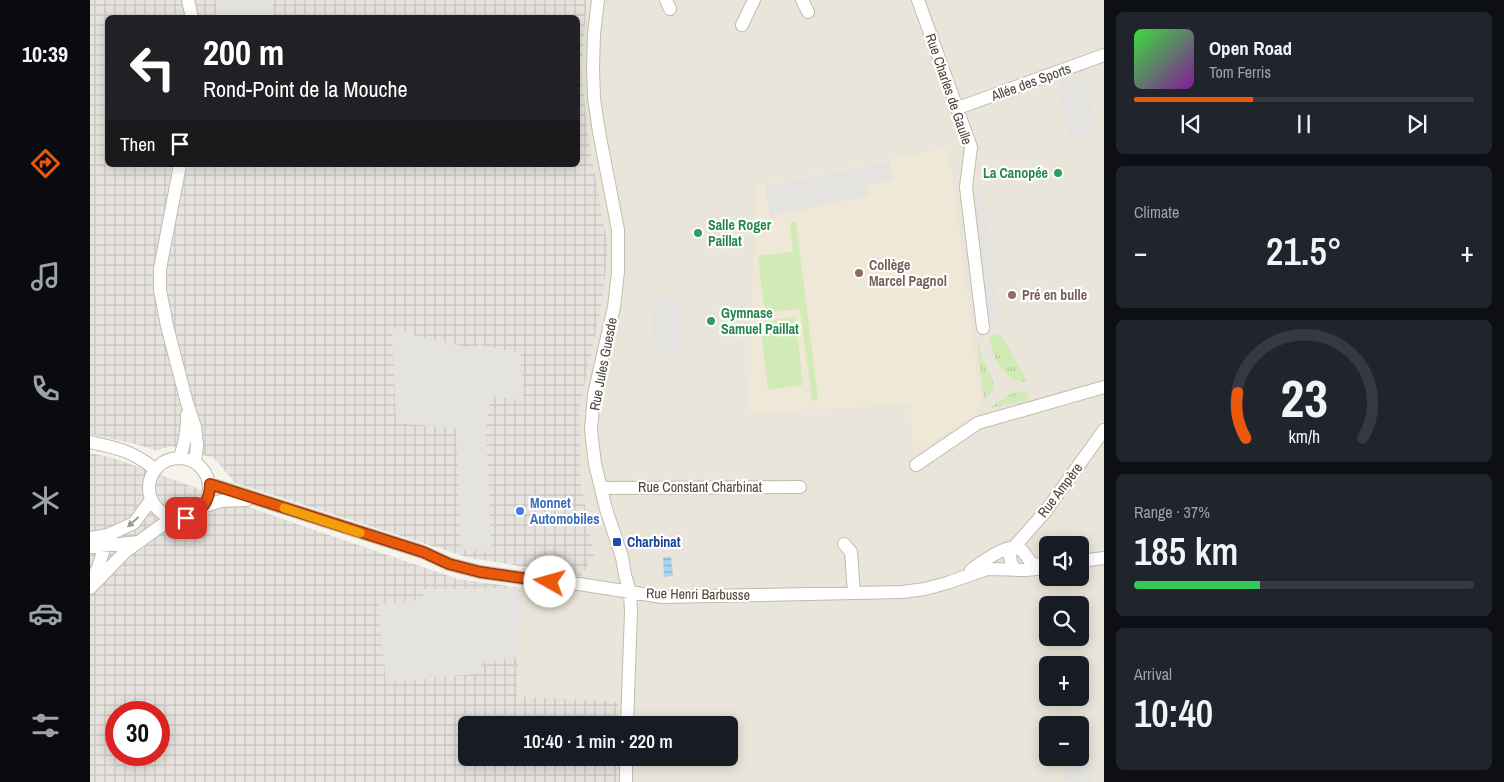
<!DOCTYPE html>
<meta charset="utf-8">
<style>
body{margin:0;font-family:"Archivo Narrow",sans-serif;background:#20242c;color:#f1f3f6;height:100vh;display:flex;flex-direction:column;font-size:19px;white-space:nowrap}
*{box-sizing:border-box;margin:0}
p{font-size:16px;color:#9ea1a6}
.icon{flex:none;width:28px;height:28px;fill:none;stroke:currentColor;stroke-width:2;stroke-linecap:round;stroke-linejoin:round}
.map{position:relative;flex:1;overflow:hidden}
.side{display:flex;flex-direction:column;gap:12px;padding:12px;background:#0d0f14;width:400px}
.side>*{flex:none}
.top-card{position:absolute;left:15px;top:15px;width:475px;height:152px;border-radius:8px;box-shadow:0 2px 12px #0003;background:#202124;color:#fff;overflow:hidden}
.controls{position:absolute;left:949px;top:536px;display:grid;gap:10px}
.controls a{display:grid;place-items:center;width:50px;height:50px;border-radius:8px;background:#171b24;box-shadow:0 2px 12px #0003;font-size:25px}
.speed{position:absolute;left:15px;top:701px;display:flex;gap:10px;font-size:25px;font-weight:700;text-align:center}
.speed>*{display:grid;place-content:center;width:65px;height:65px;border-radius:50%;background:#171b24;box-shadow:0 2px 12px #0003;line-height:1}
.speed .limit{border:8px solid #d22;background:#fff;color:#111}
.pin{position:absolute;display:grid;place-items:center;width:42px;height:42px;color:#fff;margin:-21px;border-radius:10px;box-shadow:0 2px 8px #0006}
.me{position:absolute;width:55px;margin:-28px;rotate:277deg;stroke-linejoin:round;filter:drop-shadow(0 0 4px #0008)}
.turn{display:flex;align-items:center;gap:18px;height:105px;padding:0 15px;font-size:22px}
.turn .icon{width:65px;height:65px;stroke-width:2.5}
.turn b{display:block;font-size:35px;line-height:42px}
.then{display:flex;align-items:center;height:48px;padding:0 15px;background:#0003;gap:10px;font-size:19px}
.big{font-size:38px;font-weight:600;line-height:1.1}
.side .tile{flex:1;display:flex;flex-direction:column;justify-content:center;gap:8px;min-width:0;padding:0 18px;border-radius:8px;background:#20242c}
.side .dial{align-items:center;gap:0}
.dial svg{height:130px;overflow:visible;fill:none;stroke:#363941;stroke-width:7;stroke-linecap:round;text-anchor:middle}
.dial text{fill:#f1f3f6;stroke:none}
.song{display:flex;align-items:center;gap:15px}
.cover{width:60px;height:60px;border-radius:8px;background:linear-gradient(135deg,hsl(120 70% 55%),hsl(290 70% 35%))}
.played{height:5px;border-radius:2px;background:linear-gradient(90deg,#ea580c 35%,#363941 35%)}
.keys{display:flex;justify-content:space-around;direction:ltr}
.heat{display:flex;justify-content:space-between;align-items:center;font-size:28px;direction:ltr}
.charge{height:8px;border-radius:4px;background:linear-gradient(90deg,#34c759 37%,#363941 0)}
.trip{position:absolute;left:368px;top:716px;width:280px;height:50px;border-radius:8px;background:#171b24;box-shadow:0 2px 12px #0003;font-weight:600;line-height:50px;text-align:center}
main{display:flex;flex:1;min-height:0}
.menu{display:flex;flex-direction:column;width:90px;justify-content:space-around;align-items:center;background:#090b0e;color:#9ea1a6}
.menu .icon{width:35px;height:35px}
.menu .selected{color:#ea580c}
.menu b{font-size:22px;color:#f1f3f6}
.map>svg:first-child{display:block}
</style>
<main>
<nav class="menu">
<b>10:39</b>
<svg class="icon selected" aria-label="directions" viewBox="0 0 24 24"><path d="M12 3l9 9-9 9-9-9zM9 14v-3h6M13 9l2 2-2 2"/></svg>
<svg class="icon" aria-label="music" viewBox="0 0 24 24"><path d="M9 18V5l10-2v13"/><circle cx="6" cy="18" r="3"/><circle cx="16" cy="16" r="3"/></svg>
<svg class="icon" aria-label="phone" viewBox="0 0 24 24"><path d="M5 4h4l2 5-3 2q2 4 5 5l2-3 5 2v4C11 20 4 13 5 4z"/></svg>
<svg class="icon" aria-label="climate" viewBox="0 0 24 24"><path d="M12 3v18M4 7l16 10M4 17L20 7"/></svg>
<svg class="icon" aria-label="car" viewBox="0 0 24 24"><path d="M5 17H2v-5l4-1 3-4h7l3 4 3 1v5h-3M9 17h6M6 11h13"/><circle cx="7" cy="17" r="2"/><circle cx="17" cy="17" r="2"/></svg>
<svg class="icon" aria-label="filters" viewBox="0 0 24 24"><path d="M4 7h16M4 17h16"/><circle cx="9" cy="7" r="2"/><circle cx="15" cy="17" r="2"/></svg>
</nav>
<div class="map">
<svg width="1014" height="782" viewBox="0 0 1014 782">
<defs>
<pattern id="industrial-grid" width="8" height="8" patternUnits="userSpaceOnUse" patternTransform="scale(1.25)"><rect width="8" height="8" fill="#e6e2dd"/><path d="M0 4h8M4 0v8" fill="none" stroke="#c7c3be"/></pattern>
<pattern id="grass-tufts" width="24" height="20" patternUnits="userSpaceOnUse" patternTransform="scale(1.25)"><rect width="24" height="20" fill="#d2eab5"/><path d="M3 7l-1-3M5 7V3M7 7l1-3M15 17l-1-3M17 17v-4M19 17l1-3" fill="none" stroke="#b6ca9c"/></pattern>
<pattern id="water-rules" width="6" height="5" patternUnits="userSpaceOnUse" patternTransform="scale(1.25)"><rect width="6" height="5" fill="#a9d4f2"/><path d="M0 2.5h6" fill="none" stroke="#8caec5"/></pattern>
</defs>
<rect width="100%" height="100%" fill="#f6f3ec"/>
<path fill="#eae5da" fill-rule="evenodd" d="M 497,0 L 1014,0 L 1014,782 L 527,782 L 528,758 L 639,758 L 639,725 L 528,725 L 528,703 L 427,696 L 432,568 L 491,576 L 504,556 L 491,483 L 489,442 L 489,410 L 512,303 L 491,68 ZM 958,545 L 990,545 L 990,578 L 958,578 ZM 958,605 L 990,605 L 990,638 L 958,638 ZM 958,665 L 990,665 L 990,698 L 958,698 ZM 958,725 L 990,725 L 990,758 L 958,758 Z"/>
<path fill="url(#industrial-grid)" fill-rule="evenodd" d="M 0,0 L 497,0 L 491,68 L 498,137 L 518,248 L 512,303 L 489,410 L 491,483 L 504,556 L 491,576 L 380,558 L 145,483 L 124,458 L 80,446 L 67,451 L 49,445 L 0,434 ZM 18,18 L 488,18 L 488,165 L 18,165 Z
M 0,453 L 23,458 L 204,523 L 368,579 L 432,588 L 427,696 L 528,702 L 528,725 L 376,725 L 376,758 L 528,758 L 527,782 L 0,782 ZM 26,712 L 69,712 L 69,755 L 26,755 Z"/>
<path fill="#efe8d6" d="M 858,148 L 891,402 L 885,414 L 824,454 L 820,404 L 659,413 L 666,186 Z"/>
<path fill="url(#grass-tufts)" d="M 911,334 L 936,379 L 936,382 C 931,381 926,381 921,378 C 908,370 901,350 899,336 Z
M 887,339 C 889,347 891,356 895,363 C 901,378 911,388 894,400 Z
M 935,391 L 938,394 L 938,400 L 901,408 C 911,398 921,392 935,391 Z"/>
<path fill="#d2eab5" d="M 706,222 L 728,400 L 722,401 L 710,309 L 675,313 L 668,256 L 703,252 L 700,223 Z
M 705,317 L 713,385 L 678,390 L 670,322 Z"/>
<path fill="#e5e3e0" d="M 126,0 L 182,0 L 183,17 L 127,17 Z
M 990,74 L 998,93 L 1008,132 L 980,139 L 966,83 Z
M 799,161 L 803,180 L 777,186 L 779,196 L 680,216 L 675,186 Z
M 883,194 L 894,194 L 910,321 L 898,323 Z
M 592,297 L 592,355 L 563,356 L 562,307 L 570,298 Z
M 302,328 L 334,338 L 382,348 L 389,345 L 431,353 L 433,400 L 400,396 L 396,432 L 402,552 L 371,549 L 366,428 L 306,423 Z
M 432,588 L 429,657 L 391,663 L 392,673 L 296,683 L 288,604 L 333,600 L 333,589 Z
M 997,747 L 1002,782 L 976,782 L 972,758 L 990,758 L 990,748 Z"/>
<path fill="url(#water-rules)" d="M 573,557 L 581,557 L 583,576 L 574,577 Z"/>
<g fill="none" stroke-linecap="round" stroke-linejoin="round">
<defs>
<path id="minor" d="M 98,0 L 102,18
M 508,0 L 504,34 L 503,67 L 504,98 L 509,132 L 528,230 L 528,272 L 524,307 L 504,394 L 501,430 L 505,464 L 516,509 L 532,557 L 535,575 L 540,592 L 541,611 L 537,725
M 576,0 L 580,9
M 712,0 L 718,12
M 828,0 L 881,147 L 876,187 L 893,328
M 652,25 L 664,0
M 868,108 L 1014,55
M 90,165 L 70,269 L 70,290 L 77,326 L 97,403 L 105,427 L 107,445 L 105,462
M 0,442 C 28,448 42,451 65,469
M 90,457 C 95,443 97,431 97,415
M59 488a30 30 0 1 1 60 0a30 30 0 1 1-60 0Z
M 826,465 L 888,423 L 1014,387
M 120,484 L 333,552 L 359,564 L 390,572 L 475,584 L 489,584 L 572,597 L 812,592 L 835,589 L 857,583 L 897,569 L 936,570 L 946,569 L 958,566
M 511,488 L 710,487
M 115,506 L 131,501 L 157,500
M 0,538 L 18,535 L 44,523 L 61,500
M 754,544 L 761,552 L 764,593
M 0,547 L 48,542
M 990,561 L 1014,558
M 881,570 C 890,563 918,543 929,548 C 934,551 938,559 942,564 L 955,565
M 926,570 L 921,563 L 920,555 L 924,547 L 955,512 L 1014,430
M 1,580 L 8,568 L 18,535
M 0,588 L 36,551 L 82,518
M 536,782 L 536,758"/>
</defs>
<use href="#minor" stroke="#c2bbae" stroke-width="14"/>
<use href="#minor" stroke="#fff" stroke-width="12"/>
</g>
<defs><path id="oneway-solid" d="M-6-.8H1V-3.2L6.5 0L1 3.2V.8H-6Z" transform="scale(1.25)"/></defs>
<use fill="#9c9892" href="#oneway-solid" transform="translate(43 522) rotate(138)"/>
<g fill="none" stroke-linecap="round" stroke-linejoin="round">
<defs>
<path id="route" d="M 96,518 C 112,512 120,501 120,484 L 333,552 L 359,564 L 390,572 L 460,582"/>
</defs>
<use href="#route" stroke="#983908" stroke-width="12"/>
<use href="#route" stroke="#ea580c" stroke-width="9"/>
<path stroke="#f59e0b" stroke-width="9" d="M 194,508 L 270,533"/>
</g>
<g fill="#2e9e5b" stroke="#fff" stroke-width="2">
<circle cx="968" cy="173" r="5"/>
<circle cx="608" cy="233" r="5"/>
<circle cx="621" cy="321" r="5"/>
</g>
<g fill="#8d6e63" stroke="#fff" stroke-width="2">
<circle cx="769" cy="273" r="5"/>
<circle cx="922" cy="295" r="5"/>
</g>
<circle fill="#3f7fe0" stroke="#fff" stroke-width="2" cx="430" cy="511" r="5"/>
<rect fill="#1a4fb4" stroke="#fff" stroke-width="2" x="522" y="537" width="10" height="10" rx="2.5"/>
<g text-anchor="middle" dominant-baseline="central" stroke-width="4.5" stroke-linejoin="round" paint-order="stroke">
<g font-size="14" fill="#4b4439" stroke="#fff">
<text transform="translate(941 82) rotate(-20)">Allée des Sports</text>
<text transform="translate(859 89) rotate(71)">Rue Charles de Gaulle</text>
<text transform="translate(513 364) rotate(-79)">Rue Jules Guesde</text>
<text x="610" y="487">Rue Constant Charbinat</text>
<text transform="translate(970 490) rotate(-53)">Rue Ampère</text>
<text transform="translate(608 594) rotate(1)">Rue Henri Barbusse</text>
</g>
<g font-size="14" font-weight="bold" fill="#27864d" stroke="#fff" text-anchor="start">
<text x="958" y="173" text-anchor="end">La Canopée</text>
<text x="618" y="225">Salle Roger<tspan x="618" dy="16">Paillat</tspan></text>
<text x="631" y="313">Gymnase<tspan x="631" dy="16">Samuel Paillat</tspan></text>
</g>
<g font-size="14" font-weight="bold" fill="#785e54" stroke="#fff" text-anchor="start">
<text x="779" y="265">Collège<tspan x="779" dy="16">Marcel Pagnol</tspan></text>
<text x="932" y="295">Pré en bulle</text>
</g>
<g font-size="14" font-weight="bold" fill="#366cbe" stroke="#fff" text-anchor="start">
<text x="440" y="503">Monnet<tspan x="440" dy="16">Automobiles</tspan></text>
</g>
<g font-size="14" font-weight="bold" fill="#164399" stroke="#fff" text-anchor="start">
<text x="537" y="542">Charbinat</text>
</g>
</g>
</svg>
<div class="controls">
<a><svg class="icon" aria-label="sound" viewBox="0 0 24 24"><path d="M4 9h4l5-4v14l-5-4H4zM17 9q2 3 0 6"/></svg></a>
<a><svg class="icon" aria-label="search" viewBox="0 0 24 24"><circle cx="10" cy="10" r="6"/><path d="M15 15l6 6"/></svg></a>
<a>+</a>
<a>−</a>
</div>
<div class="speed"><div class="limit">30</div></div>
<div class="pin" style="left:96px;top:518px;background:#d93025"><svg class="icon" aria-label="arrive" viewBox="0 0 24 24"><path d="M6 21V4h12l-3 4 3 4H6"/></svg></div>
<svg class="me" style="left:460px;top:582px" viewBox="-20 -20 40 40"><circle r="19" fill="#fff"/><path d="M0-13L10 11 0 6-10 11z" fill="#ea580c"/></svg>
<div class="trip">10:40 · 1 min · 220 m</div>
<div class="top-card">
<div class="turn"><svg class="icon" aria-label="left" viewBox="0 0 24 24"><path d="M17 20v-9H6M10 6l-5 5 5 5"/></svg><div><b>200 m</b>Rond-Point de la Mouche</div></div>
<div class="then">Then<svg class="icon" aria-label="arrive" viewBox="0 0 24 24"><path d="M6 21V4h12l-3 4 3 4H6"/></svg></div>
</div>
</div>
<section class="side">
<div class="tile">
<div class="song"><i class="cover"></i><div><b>Open Road</b><p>Tom Ferris</p></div></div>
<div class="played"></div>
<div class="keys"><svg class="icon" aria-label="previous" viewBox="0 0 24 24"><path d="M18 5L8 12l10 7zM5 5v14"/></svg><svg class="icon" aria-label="pause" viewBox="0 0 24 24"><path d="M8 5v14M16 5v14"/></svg><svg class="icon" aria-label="next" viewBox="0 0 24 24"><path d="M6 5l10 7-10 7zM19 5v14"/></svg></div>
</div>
<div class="tile"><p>Climate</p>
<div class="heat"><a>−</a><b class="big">21.5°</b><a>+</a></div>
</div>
<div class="tile dial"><svg viewBox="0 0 100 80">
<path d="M14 69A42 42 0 1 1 86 69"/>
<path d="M14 69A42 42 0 0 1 9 41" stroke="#ea580c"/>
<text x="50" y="56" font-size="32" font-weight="700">23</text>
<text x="50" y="72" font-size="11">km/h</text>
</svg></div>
<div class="tile"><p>Range · 37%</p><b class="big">185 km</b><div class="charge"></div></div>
<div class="tile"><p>Arrival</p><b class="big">10:40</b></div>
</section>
</main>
